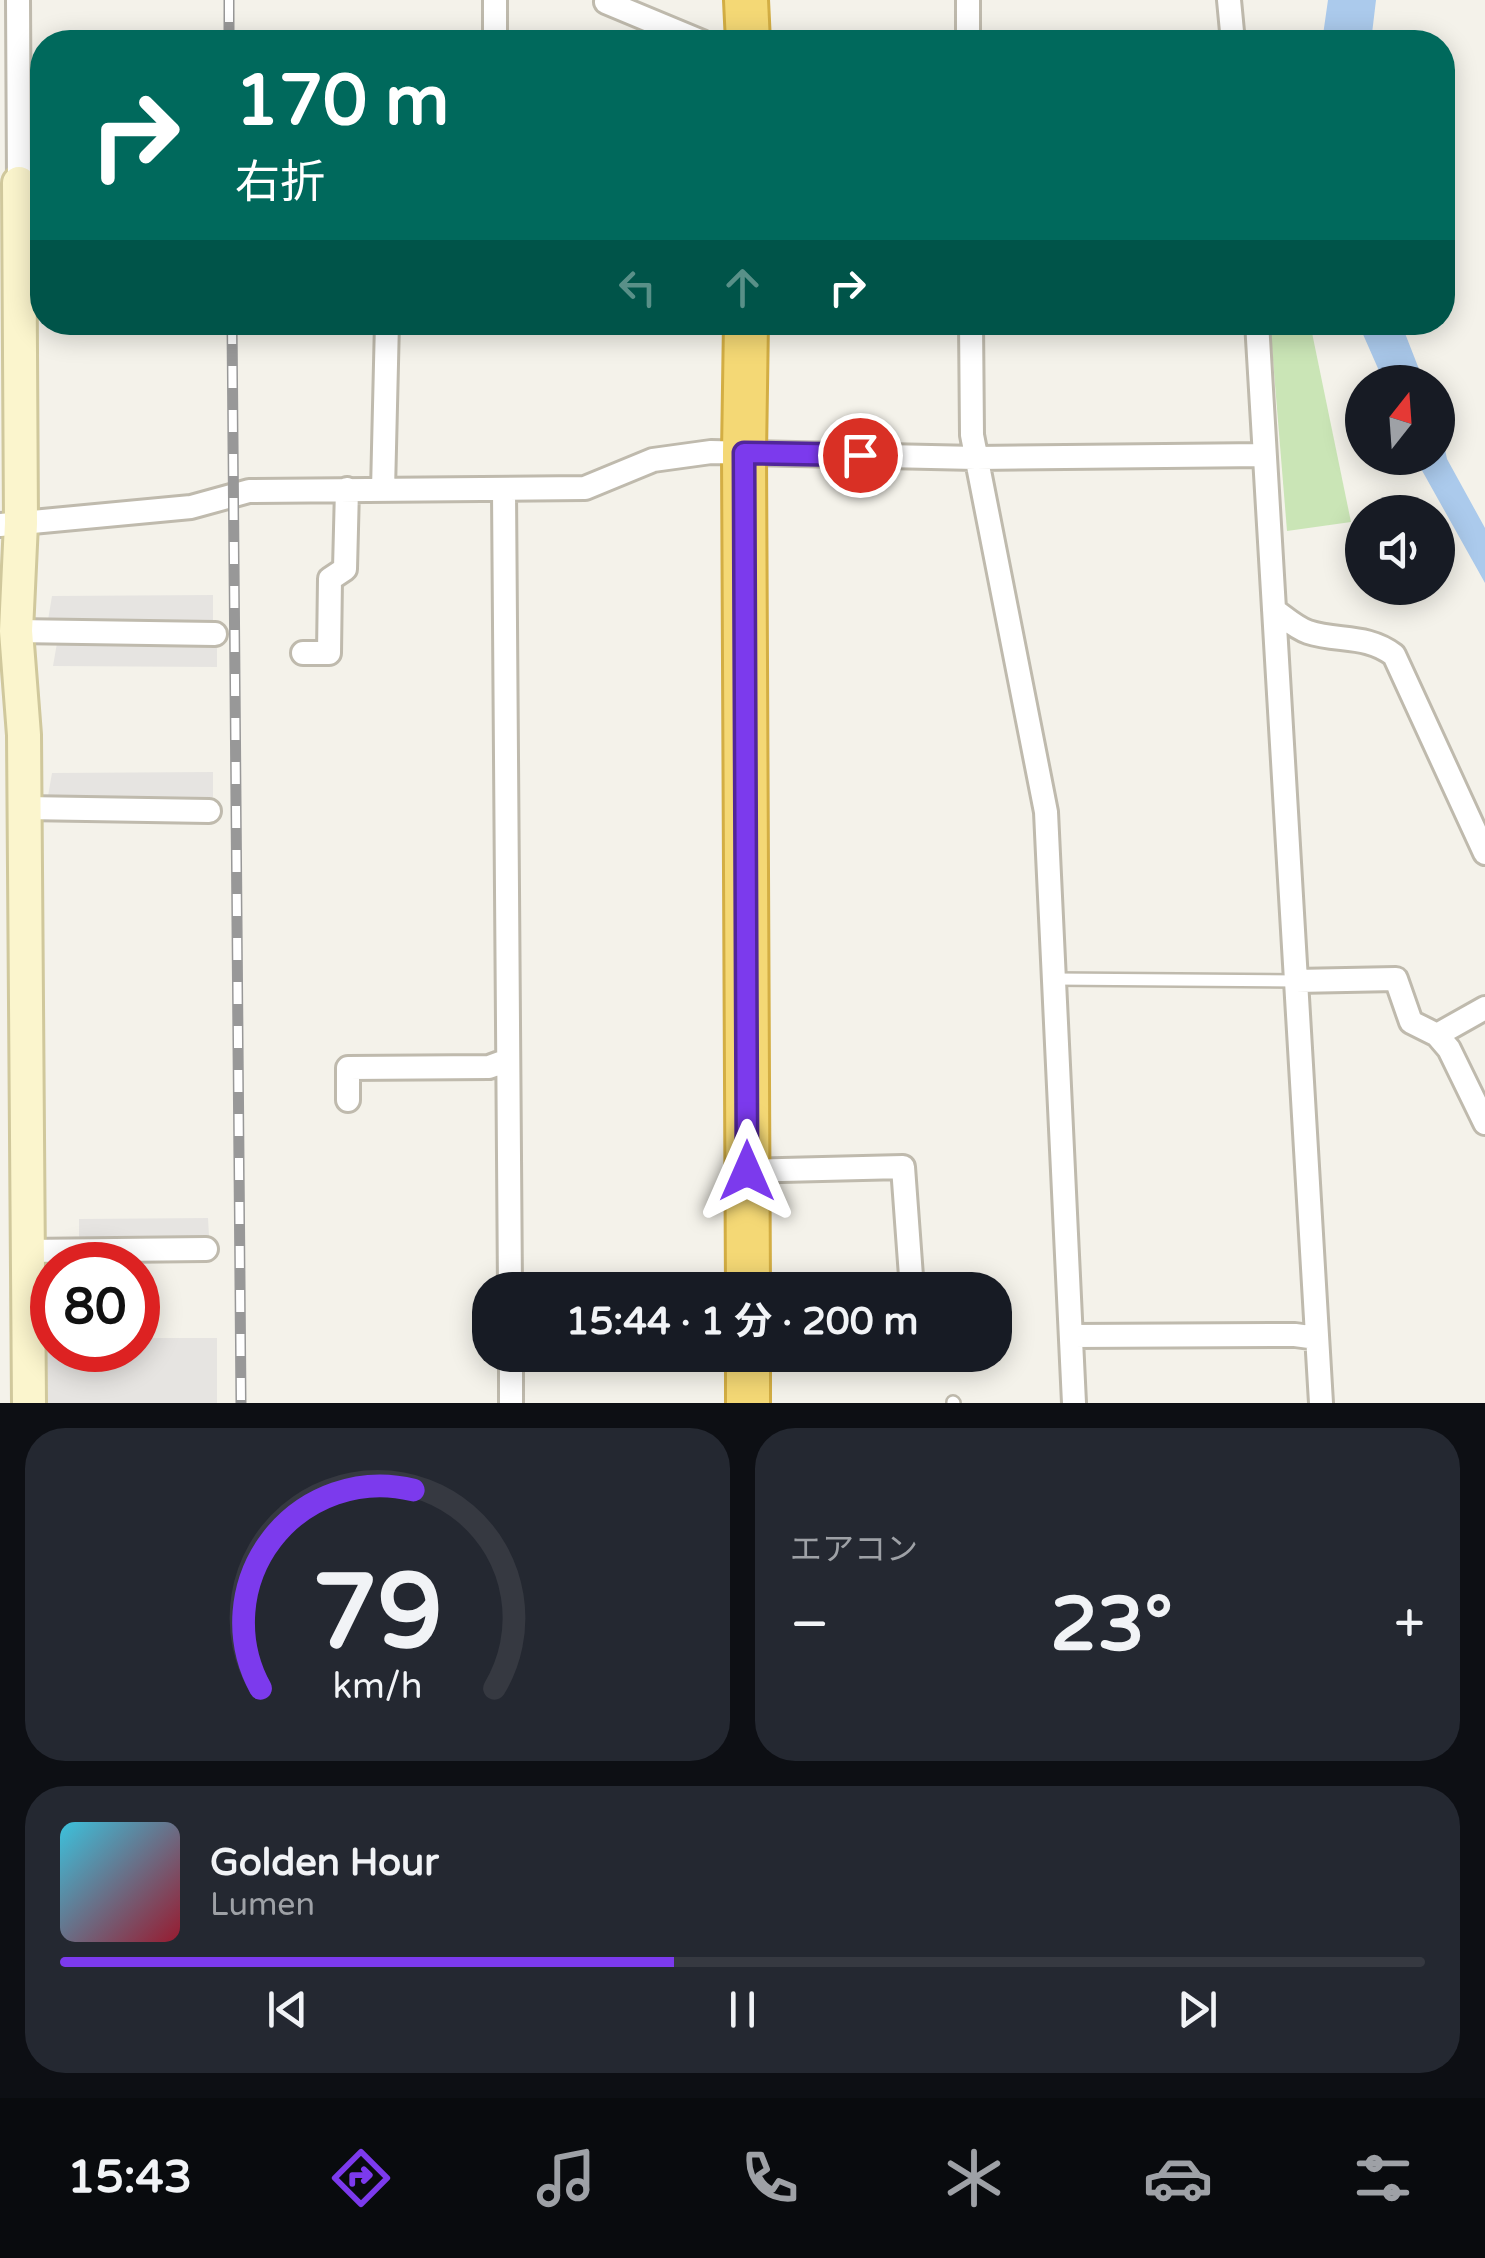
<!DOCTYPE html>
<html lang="ja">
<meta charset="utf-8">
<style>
body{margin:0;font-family:"Varela Round","Noto Sans JP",sans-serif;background:#242831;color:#f1f3f6;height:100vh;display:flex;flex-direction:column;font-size:38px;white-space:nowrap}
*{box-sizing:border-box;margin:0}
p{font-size:32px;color:#9ea1a6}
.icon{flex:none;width:55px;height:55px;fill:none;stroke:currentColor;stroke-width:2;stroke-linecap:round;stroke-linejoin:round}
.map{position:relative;height:1403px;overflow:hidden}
.drawer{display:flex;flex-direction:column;gap:25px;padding:25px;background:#0d0f14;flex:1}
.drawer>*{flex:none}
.top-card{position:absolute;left:30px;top:30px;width:1425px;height:305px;border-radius:40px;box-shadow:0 5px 25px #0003;background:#00695c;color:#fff;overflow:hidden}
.needle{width:65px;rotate:17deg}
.controls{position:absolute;left:1345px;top:365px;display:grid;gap:20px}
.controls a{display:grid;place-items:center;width:110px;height:110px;border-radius:50%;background:#171b24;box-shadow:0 5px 25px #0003;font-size:50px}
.speed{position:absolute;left:30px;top:1242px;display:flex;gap:20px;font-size:50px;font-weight:700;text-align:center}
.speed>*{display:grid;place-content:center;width:130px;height:130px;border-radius:50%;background:#171b24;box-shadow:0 5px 25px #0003;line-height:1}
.speed .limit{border:15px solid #d22;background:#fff;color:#111}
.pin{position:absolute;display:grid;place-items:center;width:85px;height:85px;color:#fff;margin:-42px;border:5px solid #fff;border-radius:50%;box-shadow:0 2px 10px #0007}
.me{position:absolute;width:110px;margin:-55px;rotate:0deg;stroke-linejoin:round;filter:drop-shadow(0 0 8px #0008)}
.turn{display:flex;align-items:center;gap:35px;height:210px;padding:0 40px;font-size:45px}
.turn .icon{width:130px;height:130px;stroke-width:2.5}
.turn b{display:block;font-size:70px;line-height:85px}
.lanes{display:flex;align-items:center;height:95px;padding:0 40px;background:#0003;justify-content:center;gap:50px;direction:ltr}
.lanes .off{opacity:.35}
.big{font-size:75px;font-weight:700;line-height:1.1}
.drawer .tile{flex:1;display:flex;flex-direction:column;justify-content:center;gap:15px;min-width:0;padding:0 35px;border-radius:40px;background:#242831}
.drawer .dial{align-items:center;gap:0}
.dial svg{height:260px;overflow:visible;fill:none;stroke:#363941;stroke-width:7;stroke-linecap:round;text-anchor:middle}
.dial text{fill:#f1f3f6;stroke:none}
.song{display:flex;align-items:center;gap:30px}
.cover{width:120px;height:120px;border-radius:15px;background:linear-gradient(135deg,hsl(190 70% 55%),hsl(350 70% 35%))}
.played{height:10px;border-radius:5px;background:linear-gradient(90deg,#7c3aed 45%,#363941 45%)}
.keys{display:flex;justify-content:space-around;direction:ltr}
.heat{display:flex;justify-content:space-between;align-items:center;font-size:55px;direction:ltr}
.drawer .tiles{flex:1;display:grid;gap:25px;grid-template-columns:1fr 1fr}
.tile:last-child{grid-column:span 2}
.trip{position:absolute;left:472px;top:1272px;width:540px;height:100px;border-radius:40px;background:#171b24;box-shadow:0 5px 25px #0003;font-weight:700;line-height:100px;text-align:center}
.menu{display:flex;height:160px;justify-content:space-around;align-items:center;background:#090b0e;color:#9ea1a6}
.menu .icon{width:70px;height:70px}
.menu .on{color:#7c3aed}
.menu b{font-size:45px;color:#f1f3f6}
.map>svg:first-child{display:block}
</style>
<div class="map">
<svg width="1485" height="1403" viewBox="0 0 1485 1403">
<rect width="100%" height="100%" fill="#f4f2ea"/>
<path fill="#cae5b6" d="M 1270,323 L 1310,323 L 1351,522 L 1287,531 Z"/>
<path fill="#e6e4e1" d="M 213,595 L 213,620 L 48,620 L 52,596 Z
M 217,642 L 217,667 L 53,666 L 57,643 Z
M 213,772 L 213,797 L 48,796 L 52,773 Z
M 208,1218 L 209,1236 L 79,1237 L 79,1219 Z
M 52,1338 L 52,1350 L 138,1350 L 138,1338 L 217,1338 L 217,1403 L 48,1403 L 47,1338 Z"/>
<path fill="#abcaec" d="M 1328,0 L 1376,0 L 1371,42 L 1322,42 Z
M 1358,323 L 1401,323 L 1424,382 L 1384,382 Z
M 1438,416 L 1447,459 L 1485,528 L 1485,583 L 1415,458 L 1438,458 Z"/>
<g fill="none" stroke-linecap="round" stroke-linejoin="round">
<defs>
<path id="lane" d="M 1054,979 L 1296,981
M 953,1402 L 954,1403"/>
<path id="street" d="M 18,0 L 19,183 L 42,183
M 495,0 L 495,42
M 968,0 L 968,42
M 1229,0 L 1233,42
M 606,2 L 702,42
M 971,322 L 972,435 L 1046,812 L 1074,1403
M 1257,322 L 1321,1403
M 383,490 L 387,322
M 504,491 L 510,1290
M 0,525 L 191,507 L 249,491 L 585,488 L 653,460 L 711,452 L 976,458 L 1264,455
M 1274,610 C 1284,617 1296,628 1308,632 C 1338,642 1366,634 1394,655 L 1485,853
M 16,631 L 215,634
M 303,653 L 329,653 L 330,579 L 345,569 L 347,489
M 25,808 L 209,811
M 1296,981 L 1396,979 L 1411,1022 L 1437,1035 L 1449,1049 L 1485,1123
M 1437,1035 L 1485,1008
M 348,1100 L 348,1068 L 489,1067 L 508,1060
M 747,1171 L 903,1167 L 912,1290
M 26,1251 L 206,1249
M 1071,1336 L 1295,1335 L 1317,1338
M 511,1355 L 511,1403"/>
<path id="secondary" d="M 19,183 L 21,523 L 16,631 L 24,735 L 29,1403"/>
<path id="highway" d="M 746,0 L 748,42
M 746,322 L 744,453 L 748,1290
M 748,1355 L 748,1403"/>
</defs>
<use href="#lane" stroke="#bfbaad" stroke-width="16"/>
<use href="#street" stroke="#bfbaad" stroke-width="28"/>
<use href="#secondary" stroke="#d0c89c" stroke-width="38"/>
<use href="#highway" stroke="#d3ae44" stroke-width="48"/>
<use href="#lane" stroke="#fff" stroke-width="11"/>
<use href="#street" stroke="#fff" stroke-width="22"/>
<use href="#secondary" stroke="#fbf5cd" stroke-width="32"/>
<use href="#highway" stroke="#f4d875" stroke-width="42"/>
<defs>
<path id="rail" d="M 229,0 L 229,42
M 232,322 L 241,1403"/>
</defs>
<use href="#rail" stroke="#989898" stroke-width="11"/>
<use href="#rail" stroke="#fff" stroke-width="8" stroke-dasharray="22" stroke-linecap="butt"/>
</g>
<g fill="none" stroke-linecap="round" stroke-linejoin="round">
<defs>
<path id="route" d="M 747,1171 L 744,453 L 860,455"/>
</defs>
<use href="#route" stroke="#51269a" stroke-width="25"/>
<use href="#route" stroke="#7c3aed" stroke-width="18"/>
</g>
</svg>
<div class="controls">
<a><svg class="needle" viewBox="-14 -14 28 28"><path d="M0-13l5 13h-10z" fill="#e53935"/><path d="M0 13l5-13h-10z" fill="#9ea1a6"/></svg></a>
<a><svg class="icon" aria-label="sound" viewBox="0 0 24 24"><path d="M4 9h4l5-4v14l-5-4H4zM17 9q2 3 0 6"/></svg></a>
</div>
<div class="speed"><div class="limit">80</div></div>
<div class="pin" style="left:860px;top:455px;background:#d93025"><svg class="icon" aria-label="arrive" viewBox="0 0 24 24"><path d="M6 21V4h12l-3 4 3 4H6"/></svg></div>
<svg class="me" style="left:747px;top:1171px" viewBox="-20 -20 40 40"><path d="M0-17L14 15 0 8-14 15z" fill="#7c3aed" stroke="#fff" stroke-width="4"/></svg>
<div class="trip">15:44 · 1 分 · 200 m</div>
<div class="top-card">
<div class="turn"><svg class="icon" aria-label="right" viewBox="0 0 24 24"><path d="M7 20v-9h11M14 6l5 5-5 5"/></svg><div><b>170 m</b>右折</div></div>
<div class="lanes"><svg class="icon off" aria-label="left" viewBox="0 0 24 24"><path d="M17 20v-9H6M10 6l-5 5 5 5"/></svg><svg class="icon off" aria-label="ahead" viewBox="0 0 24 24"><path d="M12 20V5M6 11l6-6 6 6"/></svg><svg class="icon" aria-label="right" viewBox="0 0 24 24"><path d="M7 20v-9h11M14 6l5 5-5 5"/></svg></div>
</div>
</div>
<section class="drawer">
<div class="tiles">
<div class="tile dial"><svg viewBox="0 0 100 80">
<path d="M14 69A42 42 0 1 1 86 69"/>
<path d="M14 69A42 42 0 0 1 61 8" stroke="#7c3aed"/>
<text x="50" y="56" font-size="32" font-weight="700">79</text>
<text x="50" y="72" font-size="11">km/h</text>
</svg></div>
<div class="tile"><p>エアコン</p>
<div class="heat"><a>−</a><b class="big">23°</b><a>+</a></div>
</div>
<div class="tile">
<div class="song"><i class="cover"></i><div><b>Golden Hour</b><p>Lumen</p></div></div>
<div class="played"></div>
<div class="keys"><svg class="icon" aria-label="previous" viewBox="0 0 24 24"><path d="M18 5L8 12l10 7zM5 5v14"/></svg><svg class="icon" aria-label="pause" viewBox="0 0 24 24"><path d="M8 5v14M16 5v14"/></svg><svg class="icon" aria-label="next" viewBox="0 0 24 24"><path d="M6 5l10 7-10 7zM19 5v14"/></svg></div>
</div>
</div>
</section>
<nav class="menu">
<b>15:43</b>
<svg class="icon on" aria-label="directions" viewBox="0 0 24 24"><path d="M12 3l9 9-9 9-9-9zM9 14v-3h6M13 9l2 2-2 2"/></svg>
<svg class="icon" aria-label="music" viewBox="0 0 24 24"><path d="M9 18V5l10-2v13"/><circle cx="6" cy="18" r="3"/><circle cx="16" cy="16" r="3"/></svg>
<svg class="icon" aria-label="phone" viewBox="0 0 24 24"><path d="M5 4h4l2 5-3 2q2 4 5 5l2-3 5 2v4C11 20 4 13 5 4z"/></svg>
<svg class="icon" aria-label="climate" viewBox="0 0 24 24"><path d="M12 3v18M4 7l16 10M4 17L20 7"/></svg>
<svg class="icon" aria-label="car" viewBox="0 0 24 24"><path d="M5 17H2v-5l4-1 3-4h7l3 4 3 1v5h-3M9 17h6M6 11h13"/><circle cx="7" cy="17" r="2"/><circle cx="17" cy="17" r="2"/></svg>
<svg class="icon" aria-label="filters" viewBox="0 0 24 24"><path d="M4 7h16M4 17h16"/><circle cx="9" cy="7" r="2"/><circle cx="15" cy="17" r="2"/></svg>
</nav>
